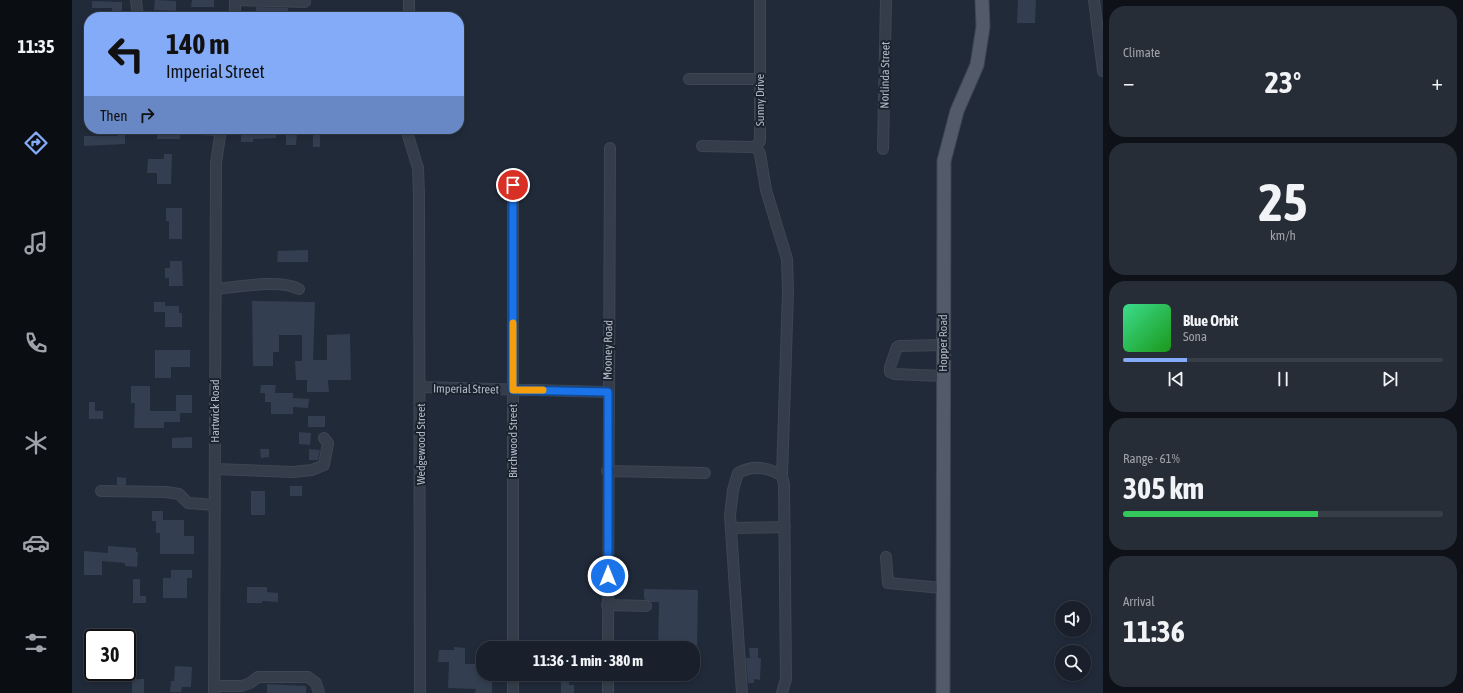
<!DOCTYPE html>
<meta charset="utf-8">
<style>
body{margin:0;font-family:"Asap Condensed",sans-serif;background:#262d37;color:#f1f3f6;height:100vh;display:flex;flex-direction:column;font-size:15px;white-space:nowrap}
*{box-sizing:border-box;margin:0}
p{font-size:13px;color:#9fa3a9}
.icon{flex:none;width:22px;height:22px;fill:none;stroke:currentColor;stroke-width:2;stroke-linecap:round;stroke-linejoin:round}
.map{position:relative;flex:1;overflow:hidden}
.drawer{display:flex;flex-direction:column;gap:6px;padding:6px;background:#0e1218;width:360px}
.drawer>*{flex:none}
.banner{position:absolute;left:12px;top:12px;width:380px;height:122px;border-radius:16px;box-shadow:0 2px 6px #0003,0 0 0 1px #373e47;background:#83abf7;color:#111;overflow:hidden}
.tools{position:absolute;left:983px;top:601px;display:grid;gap:8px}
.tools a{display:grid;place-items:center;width:36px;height:36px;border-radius:50%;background:#19202b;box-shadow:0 2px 6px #0003,0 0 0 1px #373e47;font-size:20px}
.speed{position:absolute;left:12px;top:629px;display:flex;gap:8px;font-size:20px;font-weight:700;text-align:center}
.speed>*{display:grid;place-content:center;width:52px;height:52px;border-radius:50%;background:#19202b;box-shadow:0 2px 6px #0003,0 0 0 1px #373e47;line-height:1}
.speed .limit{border:2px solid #111;border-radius:6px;background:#fff;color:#111}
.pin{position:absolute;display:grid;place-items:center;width:34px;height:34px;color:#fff;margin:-17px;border:2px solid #fff;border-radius:50%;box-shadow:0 1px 4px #0007}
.me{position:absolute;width:44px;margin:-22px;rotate:0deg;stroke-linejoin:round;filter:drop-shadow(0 0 3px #0008)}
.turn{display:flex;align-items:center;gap:14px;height:84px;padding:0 16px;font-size:18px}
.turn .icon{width:52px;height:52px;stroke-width:2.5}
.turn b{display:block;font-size:28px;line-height:34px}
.then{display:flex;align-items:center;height:38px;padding:0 16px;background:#0003;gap:8px;font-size:15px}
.big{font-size:30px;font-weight:700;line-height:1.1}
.drawer .widget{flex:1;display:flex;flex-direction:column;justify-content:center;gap:6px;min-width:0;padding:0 14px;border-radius:16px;background:#262d37}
.drawer .dial{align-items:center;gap:0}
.dial b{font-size:52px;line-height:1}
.song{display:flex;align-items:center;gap:12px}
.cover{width:48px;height:48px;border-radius:6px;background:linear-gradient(135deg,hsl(150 70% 55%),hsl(120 70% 35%))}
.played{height:4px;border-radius:2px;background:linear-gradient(90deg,#83abf7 20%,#373e47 20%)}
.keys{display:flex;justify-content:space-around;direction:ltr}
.heat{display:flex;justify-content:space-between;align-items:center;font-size:22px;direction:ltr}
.charge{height:6px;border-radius:3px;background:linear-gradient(90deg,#34c759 61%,#373e47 0)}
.trip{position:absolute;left:404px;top:641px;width:224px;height:40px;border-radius:16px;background:#19202b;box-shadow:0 2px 6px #0003,0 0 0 1px #373e47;font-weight:700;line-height:40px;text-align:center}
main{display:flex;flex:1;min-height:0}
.menu{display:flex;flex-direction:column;width:72px;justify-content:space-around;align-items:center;background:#0a0d11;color:#9fa3a9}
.menu .icon{width:28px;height:28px}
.menu .on{color:#83abf7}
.menu b{font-size:18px;color:#f1f3f6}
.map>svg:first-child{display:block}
</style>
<main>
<nav class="menu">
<b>11:35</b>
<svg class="icon on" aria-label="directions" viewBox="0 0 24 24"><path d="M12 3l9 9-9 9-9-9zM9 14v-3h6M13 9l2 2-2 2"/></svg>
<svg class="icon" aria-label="music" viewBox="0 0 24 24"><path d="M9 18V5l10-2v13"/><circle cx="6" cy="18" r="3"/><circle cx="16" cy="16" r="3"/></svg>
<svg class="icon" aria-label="phone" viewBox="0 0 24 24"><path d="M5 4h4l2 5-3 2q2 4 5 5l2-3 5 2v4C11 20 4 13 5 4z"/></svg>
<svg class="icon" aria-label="climate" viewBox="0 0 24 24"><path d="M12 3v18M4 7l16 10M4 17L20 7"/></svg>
<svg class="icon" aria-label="car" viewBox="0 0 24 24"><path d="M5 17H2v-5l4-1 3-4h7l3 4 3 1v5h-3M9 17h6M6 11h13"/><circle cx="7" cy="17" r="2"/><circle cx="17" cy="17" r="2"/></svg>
<svg class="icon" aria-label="filters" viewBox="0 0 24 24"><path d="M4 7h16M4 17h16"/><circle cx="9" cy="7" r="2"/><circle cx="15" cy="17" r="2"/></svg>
</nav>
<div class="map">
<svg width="1031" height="693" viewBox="0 0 1031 693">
<rect width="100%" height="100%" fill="#212a39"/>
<path fill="#333e50" d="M 83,0 L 104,1 L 104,11 L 82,10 Z
M 120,0 L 142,0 L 142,7 L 119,7 Z
M 946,0 L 964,0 L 963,23 L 945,23 Z
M 20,1 L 50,2 L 50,17 L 40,16 L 40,8 L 20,8 Z
M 184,7 L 216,8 L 216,15 L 184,17 Z
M 85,129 L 108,129 L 108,139 L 85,139 Z
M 169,129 L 204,130 L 204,138 L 181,139 L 181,142 L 169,142 Z
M 241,129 L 248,129 L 248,147 L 241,147 Z
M 46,130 L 53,130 L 53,144 L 12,146 L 12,136 L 46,136 Z
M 214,133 L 225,133 L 224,145 L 214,145 Z
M 92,154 L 100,154 L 99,184 L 85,184 L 85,173 L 75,173 L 76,159 L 92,159 Z
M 94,208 L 110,208 L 110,239 L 97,239 L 97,221 L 94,221 Z
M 236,250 L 236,262 L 205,262 L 206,251 Z
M 98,261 L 110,261 L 111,286 L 97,286 L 97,278 L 93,278 L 93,268 L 98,268 Z
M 180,301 L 243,302 L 241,360 L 255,360 L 255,335 L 278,334 L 279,380 L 256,380 L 257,392 L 235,392 L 235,380 L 224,380 L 223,361 L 230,361 L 230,335 L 207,335 L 207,352 L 201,352 L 201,366 L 181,366 Z
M 82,302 L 93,302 L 93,306 L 107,306 L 107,313 L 110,313 L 110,327 L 93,327 L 93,312 L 82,312 Z
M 83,350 L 118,350 L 118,367 L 99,367 L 99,378 L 83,378 Z
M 189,385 L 204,385 L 203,393 L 221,393 L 221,398 L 237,399 L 236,408 L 221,407 L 221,414 L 199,414 L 199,402 L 193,402 L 193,393 L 188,393 Z
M 59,386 L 78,386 L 78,411 L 104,411 L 104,395 L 120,395 L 120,413 L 108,413 L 108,422 L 92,422 L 92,428 L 62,428 L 63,403 L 59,403 Z
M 17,402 L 23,402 L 23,411 L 31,411 L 31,419 L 17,419 Z
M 236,416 L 253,416 L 253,427 L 236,427 Z
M 227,432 L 239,433 L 238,445 L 227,444 Z
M 120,437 L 120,448 L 100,448 L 100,438 Z
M 188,449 L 197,449 L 197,457 L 189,458 Z
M 237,449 L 248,450 L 246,460 L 237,460 Z
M 45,477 L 54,478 L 54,485 L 45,485 Z
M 218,486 L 230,486 L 230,496 L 218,496 Z
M 179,491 L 193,491 L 193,515 L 179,515 Z
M 80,511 L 91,511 L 91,520 L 112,520 L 112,536 L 122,536 L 122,554 L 88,554 L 88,533 L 84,533 L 84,521 L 80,521 Z
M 36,546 L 64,548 L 64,552 L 66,552 L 65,567 L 53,566 L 53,563 L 30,561 L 30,575 L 12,575 L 12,551 L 36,553 Z
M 99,570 L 120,570 L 120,578 L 115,578 L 115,598 L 91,598 L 91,578 L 99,578 Z
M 61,579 L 68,579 L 68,596 L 74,596 L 74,603 L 61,603 Z
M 175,587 L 195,587 L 195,592 L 206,593 L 206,602 L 190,601 L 190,603 L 175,603 Z
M 572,589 L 626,590 L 625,648 L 586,648 L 587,602 L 579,602 L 572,599 Z
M 510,640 L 528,640 L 528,648 L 510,648 Z
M 382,647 L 393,648 L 393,664 L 411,664 L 411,674 L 420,674 L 420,693 L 403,693 L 404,689 L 376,688 L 377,662 L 366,662 L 367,650 L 382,650 Z
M 677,648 L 686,648 L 686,658 L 689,658 L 688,680 L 682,679 L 682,683 L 676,683 L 674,658 L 678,658 Z
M 103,666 L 120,667 L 119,687 L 110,687 L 109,692 L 98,692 L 99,681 L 102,681 Z
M 489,674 L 497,674 L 497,685 L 502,685 L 502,693 L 489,693 Z
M 60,679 L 72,679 L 72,693 L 60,693 Z
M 195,684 L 234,686 L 234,693 L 195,693 Z"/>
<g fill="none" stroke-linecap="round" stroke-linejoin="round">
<defs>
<path id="minor" d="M 64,0 L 66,17
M 163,0 L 233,2
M 1022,0 L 1031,71
M 163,17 L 163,0
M 337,17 L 337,0
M 617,79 L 688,79
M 128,129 L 149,130
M 334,129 L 346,168 L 347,195 L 348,693
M 630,146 L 680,147 L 684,146 L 688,141 L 688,0
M 684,146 L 688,154 L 694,190 L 715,259 L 716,291 L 710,476
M 811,149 L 814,0
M 144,289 C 166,287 207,279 227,289
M 870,376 L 822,374 L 818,372 L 818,367 L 825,347 L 827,346 L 871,345
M 349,387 L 536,392
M 143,469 L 221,472 L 240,470 L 252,465 L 256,443 L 252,438
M 535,471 L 633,473
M 29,491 L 94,492 L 107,494 L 116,503 L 143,505
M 659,528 L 713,527
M 814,557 L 816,583 L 870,588
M 535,605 L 574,606
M 441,648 L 441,185
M 536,648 L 538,148
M 441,674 L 441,693
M 142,686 L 170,686 L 178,683 L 186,677 L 236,677 L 244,683 L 247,693
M 142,693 L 144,163 L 149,129
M 536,693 L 536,674
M 670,693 L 658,515 L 661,490 L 666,473 C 681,465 696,467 710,476 L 712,484 L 714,679 L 710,693"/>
<path id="major" d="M 871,693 L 872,161 L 885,111 L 905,65 L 911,27 L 910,0"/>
</defs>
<use href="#minor" stroke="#3e4653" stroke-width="12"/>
<use href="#major" stroke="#3e4653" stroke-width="15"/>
<use href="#minor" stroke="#353d4a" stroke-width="10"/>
<use href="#major" stroke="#535b6a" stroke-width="13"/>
</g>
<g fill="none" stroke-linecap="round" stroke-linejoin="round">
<defs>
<path id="route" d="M 441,185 L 441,390 L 536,392 L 536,576"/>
</defs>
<use href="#route" stroke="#114b97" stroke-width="10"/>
<use href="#route" stroke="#1a73e8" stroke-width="7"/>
<path stroke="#f59e0b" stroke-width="7" d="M 441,323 L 441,390 L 471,390"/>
</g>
<g text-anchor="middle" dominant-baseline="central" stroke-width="4" stroke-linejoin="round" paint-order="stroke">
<g font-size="12" fill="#b0b7c6" stroke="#1a222e">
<text transform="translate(813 75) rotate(-89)">Norlinda Street</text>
<text transform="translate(688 100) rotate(-90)">Sunny Drive</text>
<text transform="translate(871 343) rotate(-90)">Hopper Road</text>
<text transform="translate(536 350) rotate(-89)">Mooney Road</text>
<text transform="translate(394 389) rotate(1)">Imperial Street</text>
<text transform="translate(143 411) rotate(-90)">Hartwick Road</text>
<text transform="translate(441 441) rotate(-90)">Birchwood Street</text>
<text transform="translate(349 444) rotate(-90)">Wedgewood Street</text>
</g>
</g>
</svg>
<div class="tools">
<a><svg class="icon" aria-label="sound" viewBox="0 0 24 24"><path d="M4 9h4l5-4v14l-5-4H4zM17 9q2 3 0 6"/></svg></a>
<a><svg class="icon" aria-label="search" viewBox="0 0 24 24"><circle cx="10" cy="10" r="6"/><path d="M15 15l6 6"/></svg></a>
</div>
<div class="speed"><div class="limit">30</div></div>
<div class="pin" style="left:441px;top:185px;background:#d93025"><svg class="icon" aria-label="arrive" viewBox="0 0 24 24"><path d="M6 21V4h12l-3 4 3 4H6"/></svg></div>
<svg class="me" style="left:536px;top:576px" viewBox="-20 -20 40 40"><circle r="17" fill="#1a73e8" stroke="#fff" stroke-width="3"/><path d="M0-11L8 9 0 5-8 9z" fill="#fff"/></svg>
<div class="trip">11:36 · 1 min · 380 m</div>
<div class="banner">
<div class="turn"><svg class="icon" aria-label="left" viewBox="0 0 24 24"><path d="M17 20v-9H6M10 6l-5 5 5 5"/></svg><div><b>140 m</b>Imperial Street</div></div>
<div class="then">Then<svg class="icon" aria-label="right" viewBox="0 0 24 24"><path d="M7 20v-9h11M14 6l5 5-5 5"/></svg></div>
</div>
</div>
<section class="drawer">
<div class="widget"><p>Climate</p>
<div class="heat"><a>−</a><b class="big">23°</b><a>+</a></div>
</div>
<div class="widget dial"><b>25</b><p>km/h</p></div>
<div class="widget">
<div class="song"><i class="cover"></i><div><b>Blue Orbit</b><p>Sona</p></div></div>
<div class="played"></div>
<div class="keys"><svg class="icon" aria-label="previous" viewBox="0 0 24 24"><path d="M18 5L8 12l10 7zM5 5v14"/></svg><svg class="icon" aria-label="pause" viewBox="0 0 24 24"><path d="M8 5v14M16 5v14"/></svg><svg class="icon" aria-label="next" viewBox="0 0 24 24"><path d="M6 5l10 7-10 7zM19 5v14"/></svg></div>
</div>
<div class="widget"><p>Range · 61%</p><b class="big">305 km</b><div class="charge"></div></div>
<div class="widget"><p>Arrival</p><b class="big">11:36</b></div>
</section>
</main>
